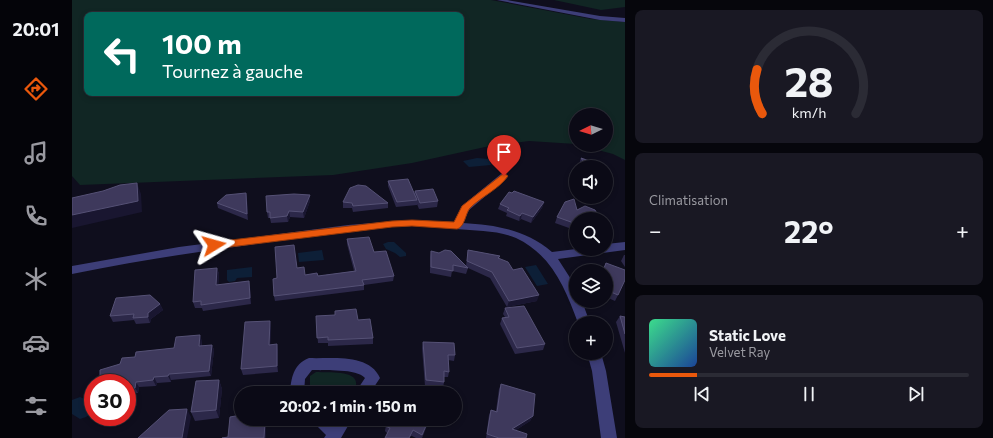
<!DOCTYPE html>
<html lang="fr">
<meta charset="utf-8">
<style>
body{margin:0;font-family:Commissioner,sans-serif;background:#191823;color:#f1f3f6;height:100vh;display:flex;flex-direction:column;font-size:15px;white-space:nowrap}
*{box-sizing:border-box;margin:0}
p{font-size:13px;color:#9a9aa1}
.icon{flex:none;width:22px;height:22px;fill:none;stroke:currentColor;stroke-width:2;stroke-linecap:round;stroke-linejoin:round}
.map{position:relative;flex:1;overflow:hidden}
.details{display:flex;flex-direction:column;gap:10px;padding:10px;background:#06060c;width:368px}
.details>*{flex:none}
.banner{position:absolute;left:12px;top:12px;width:380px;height:84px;border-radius:8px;box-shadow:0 2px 6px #0003,0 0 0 1px #2b2b35;background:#00695c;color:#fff;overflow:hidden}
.needle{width:26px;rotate:265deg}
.buttons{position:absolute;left:497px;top:108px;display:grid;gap:8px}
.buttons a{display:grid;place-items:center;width:44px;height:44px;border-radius:50%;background:#0b0a16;box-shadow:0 2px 6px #0003,0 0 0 1px #2b2b35;font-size:20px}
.speed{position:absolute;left:12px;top:374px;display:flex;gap:8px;font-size:20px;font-weight:700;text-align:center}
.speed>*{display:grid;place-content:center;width:52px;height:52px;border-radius:50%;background:#0b0a16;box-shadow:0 2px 6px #0003,0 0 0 1px #2b2b35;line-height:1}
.speed .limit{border:6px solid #d22;background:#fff;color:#111}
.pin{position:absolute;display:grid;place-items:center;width:34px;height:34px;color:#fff;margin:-41px -17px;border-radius:50% 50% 50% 0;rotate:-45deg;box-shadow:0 0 4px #0007}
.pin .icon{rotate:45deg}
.me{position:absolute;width:44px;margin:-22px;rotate:82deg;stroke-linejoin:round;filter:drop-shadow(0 0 3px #0008)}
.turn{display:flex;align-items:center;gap:14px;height:84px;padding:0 12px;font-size:18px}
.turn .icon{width:52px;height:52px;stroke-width:2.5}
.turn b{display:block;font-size:28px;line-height:34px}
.big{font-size:30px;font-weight:700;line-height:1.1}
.details .tile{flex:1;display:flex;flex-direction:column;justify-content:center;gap:6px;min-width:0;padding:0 14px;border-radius:8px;background:#191823}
.details .dial{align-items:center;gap:0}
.dial svg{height:104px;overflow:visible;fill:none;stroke:#2b2b35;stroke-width:7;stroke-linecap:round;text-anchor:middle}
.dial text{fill:#f1f3f6;stroke:none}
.song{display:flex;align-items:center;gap:12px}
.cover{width:48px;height:48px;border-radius:6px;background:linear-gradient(135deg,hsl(150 70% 55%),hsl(220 70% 35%))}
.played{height:4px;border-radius:2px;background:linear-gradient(90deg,#ea580c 15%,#2b2b35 15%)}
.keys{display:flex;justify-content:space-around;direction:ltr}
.heat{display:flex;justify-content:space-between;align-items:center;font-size:22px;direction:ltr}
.trip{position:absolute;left:162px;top:386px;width:228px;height:40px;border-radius:20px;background:#0b0a16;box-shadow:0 2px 6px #0003,0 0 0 1px #2b2b35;font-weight:700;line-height:40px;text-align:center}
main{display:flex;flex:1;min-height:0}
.tabs{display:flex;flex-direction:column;width:72px;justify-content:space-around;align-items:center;background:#040409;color:#9a9aa1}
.tabs .icon{width:28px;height:28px}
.tabs .current{color:#ea580c}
.tabs b{font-size:18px;color:#f1f3f6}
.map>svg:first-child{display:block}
</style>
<main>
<nav class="tabs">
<b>20:01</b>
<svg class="icon current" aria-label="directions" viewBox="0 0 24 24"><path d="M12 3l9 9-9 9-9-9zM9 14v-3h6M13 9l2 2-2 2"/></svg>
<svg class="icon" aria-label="music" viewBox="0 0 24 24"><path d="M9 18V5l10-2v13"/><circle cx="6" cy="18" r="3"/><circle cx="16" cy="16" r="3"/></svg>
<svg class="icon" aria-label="phone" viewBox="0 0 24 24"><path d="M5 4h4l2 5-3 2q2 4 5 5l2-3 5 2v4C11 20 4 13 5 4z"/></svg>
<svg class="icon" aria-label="climate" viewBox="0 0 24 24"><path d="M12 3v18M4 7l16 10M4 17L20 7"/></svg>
<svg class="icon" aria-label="car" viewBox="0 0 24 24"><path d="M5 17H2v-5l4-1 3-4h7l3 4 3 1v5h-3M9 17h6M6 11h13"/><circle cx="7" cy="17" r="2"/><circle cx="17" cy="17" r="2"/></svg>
<svg class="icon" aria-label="filters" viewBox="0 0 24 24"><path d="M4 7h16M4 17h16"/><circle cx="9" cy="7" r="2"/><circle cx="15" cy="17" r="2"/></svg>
</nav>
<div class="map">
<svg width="553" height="438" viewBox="0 0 553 438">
<rect width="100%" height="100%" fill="#0f0e1d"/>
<path fill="#112624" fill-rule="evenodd" d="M 0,0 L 419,0 L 519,19 L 553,22 L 553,160 L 541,154 L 507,145 L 534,145 L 534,115 L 504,115 L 504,144 L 457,141 L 413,147 L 340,163 L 261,175 L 8,185 L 0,176 ZM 15,15 L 389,15 L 389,93 L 15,93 Z
M 482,0 L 553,0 L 553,7 L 529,10 Z
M 244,372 C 259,373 295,369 281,393 L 245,393 L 238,385 L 238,376 Z"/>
<path fill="#0d1f37" d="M 405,158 L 417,159 L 419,165 L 397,167 L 391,161 Z
M 316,242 L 322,242 L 334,253 L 334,256 L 328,257 L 323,253 L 314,249 L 311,244 Z
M 250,250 L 252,260 L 227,262 L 226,253 Z
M 464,265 L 476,284 L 465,286 L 453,267 Z
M 180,267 L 180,277 L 165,278 L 163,281 L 157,282 L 155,280 L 155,270 Z
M 8,397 L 21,403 L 20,413 L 14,417 L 8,419 L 0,414 L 0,400 Z"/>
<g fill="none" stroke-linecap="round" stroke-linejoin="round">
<path fill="#3d3e78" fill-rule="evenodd" d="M 425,0 L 435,0 L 528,16 L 553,18 L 553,22 L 528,20 Z
M 432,173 L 436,176 L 435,178 L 397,210 L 391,223 C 425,225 454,230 480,252 L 504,249 L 534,249 L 534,244 L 553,242 L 553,250 L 486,259 L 504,287 L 504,301 L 510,301 L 518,323 L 506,323 C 493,288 480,255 444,238 C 425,230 404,231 384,229 C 369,228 354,226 339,226 C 294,227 250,235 206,241 C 137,250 68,260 0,274 L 0,266 L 107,247 L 276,225 L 338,220 L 382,222 L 390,206 L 429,174 Z
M 515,353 L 529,353 L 534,371 L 545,438 L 529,438 L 520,371 Z
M 237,358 C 260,359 297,353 308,378 L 298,393 L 283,393 L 293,378 C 284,368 254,371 240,370 L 233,379 L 232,393 L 218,393 C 219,379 221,364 237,358 Z
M 241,419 L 258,419 L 262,422 L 264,419 L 280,419 L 269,438 L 252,438 L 254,435 L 243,424 Z"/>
</g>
<path fill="#2c2849" d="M 509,158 L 532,167 L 509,167 L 507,164 Z
M 316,181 L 342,193 L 343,191 L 366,201 L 365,207 L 347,209 L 345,204 L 345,205 L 324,207 L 316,186 Z
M 174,193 L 175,199 L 176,220 L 146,208 L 145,203 Z
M 238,201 L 232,218 L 218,217 L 216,222 L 199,223 L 198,218 L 196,218 L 195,212 Z
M 271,202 L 316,203 L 316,208 L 281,212 L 280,208 L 271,208 Z
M 472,202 L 470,208 L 459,223 L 449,219 L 447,221 L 434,216 L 435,213 L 426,209 L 428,204 Z
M 505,210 L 504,219 L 504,236 L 503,237 L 497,228 L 483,223 L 485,217 Z
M 275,239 L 302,252 L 322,276 L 321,281 L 292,285 L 292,290 L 203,301 L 202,296 L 205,278 L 233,275 L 246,276 L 282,271 L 275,244 Z
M 396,250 L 428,256 L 427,259 L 441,270 L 465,301 L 435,307 L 418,278 L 396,268 L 394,274 L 380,271 L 379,277 L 358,273 L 358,257 L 359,251 L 394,266 Z
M 552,255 L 553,255 L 553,267 L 549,261 Z
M 534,263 L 546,295 L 543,301 L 534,297 L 534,271 L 530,271 Z
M 145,268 L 147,274 L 146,285 L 178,287 L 179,304 L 131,311 L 130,308 L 123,308 L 121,302 Z
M 88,304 L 91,310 L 79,319 L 78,323 L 64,324 L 62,320 L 41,322 L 38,316 Z
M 433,308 L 473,344 L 471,350 L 443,354 L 428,324 L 430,318 L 433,317 L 431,314 Z
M 244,316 L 286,320 L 301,338 L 301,344 L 256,346 L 256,343 L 246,343 Z
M 548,316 L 553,317 L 553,353 L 544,322 Z
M 199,327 L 198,345 L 206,350 L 206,372 L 171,375 L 169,369 Z
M 130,341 L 130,346 L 140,345 L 142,350 L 139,376 L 99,380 L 99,382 L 85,383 L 84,386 L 67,387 L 66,393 L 55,394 L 55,383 L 48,364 L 63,357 Z
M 351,342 L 383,355 L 382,361 L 376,360 L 377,372 L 376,377 L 372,377 L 372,382 L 371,388 L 353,386 L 350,348 Z
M 147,380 L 150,389 L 147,418 L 123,421 L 119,412 Z
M 429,384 L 461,416 L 458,421 L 444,430 L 454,438 L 414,438 L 417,415 L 419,410 L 424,411 L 427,389 Z
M 312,419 L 357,419 L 356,423 L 350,438 L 344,438 L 340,436 L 315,433 L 313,431 L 314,425 L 311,424 Z"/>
<path fill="#191630" d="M 65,183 L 69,194 L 70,212 L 0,228 L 0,215 Z
M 174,193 L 175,199 L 176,220 L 175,214 Z
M 238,195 L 238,201 L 232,218 L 231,212 Z
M 472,202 L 470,208 L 459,223 L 461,217 Z
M 217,211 L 218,217 L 216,222 L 215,216 Z
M 450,213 L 449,219 L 447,221 L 448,216 Z
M 145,268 L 147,274 L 146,291 L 144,285 Z
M 177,281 L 178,287 L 179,304 L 178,298 Z
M 467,295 L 465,301 L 435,307 L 437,301 Z
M 88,304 L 91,310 L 79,319 L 78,323 L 76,317 L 76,313 Z
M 198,321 L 199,327 L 198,351 L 197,345 Z
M 128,335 L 130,341 L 129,352 L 127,346 Z
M 205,344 L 206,350 L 206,372 L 205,366 Z
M 140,345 L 142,350 L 139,376 L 137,371 Z
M 97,374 L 99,380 L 99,382 L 96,376 Z
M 82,377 L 85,383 L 84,386 L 81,380 Z
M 147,380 L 150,389 L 147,418 L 144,410 Z
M 64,382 L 67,387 L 66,393 L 63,388 Z
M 115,409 L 119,417 L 115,438 L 110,438 Z
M 461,416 L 458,421 L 438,434 L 440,429 Z
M 176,419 L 177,419 L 178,420 L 177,429 L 176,423 Z
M 357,419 L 356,423 L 349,438 L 350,435 Z
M 193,422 L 194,427 L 194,438 L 192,438 Z
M 341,430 L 338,438 L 337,438 Z"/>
<path fill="#3e395c" stroke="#555175" d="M 509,158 L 532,166 L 531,167 L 515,167 Z
M 336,179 L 345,200 L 325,202 L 316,181 Z
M 65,183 L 66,201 L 0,215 L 0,198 L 31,191 L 48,185 Z
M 286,185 L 294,186 L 316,203 L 281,206 L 280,203 L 271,202 L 278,188 Z
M 361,189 L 366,201 L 348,203 L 343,191 Z
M 442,191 L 472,202 L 461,217 L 450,213 L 448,216 L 435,210 L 437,208 L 428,204 L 437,192 L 440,193 Z
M 174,193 L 175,214 L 145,203 L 154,195 Z
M 222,194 L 238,195 L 231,212 L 217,211 L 215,216 L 198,218 L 198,212 L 195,212 L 194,196 Z
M 502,199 L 505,210 L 513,206 L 523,210 L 528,219 L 504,219 L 504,228 L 499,222 L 485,217 L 493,202 Z
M 297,237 L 302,252 L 314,251 L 322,276 L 290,280 L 292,285 L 202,296 L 201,279 L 205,278 L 203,247 L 222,245 L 225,268 L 232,267 L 233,275 L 245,273 L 246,276 L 284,271 L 275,239 Z
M 373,250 L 379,251 L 396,268 L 381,265 L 381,271 L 359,267 L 359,251 L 367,253 Z
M 396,250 L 428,256 L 426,258 L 436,262 L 441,270 L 450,268 L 467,295 L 437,301 L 420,272 L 395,261 Z
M 534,263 L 553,270 L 553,280 L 546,295 L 534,290 L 536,284 L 534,283 L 534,271 L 531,271 Z
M 145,268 L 144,285 L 177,281 L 178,298 L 129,305 L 129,301 L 121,302 L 123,270 Z
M 78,295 L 88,304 L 76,313 L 76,317 L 61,318 L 62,314 L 38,316 L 44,298 Z
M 452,306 L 473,344 L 445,348 L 430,318 L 437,317 L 433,308 Z
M 284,309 L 286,320 L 298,319 L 301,338 L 256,340 L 256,337 L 245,338 L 244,316 L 263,315 L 263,311 Z
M 548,316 L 553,317 L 553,334 Z
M 198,321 L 197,345 L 205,344 L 205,366 L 169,369 L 173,322 Z
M 128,335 L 127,346 L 140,345 L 137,371 L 97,374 L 96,376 L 82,377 L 81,380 L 64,382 L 63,388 L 55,388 L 55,383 L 28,383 L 28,370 L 48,364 L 50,358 L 63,357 L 64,352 L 102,348 L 104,337 Z
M 351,342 L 382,343 L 383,355 L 376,355 L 377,372 L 372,371 L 372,382 L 354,380 Z
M 147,380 L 144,410 L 119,412 L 124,381 Z
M 429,384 L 463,394 L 461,416 L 440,429 L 455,434 L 454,438 L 427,438 L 415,434 L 419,410 L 425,412 Z
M 322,392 L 327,392 L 329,393 L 322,393 Z
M 115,409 L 110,438 L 66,438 L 97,410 Z
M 169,415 L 169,419 L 176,419 L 176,423 L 193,422 L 192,438 L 150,438 L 156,437 L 158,417 Z
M 313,419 L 357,419 L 350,435 L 341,430 L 337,438 L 313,438 L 318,428 L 313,426 L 316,421 Z"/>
<path fill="#ea580c" stroke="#983908" d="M 432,173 L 436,176 C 426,190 410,196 398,208 C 393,214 393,227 385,229 L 340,226 L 320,227 L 142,249 L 137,245 L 142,242 L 320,221 L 340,220 L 382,222 L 390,206 Z"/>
</svg>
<div class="buttons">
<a><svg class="needle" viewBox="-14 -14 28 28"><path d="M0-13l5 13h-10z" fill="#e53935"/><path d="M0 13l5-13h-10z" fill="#9a9aa1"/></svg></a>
<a><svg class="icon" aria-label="sound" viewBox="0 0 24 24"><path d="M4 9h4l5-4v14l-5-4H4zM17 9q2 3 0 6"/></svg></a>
<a><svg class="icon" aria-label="search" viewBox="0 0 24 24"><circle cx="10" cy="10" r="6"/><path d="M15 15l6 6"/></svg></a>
<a><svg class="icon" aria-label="layers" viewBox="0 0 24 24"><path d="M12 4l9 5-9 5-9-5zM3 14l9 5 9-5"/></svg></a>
<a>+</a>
</div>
<div class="speed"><div class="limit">30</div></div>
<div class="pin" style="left:432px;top:176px;background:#d93025"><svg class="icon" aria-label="arrive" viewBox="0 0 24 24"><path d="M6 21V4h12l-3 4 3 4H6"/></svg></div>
<svg class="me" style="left:142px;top:245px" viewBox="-20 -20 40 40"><path d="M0-17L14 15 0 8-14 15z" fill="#ea580c" stroke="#fff" stroke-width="4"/></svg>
<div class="trip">20:02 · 1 min · 150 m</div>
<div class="banner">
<div class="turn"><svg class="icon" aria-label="left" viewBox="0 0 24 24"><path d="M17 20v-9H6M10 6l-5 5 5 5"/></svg><div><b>100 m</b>Tournez à gauche</div></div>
</div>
</div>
<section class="details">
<div class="tile dial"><svg viewBox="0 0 100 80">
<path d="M14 69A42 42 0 1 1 86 69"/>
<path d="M14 69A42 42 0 0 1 10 35" stroke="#ea580c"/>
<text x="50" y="56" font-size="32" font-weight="700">28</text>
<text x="50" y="72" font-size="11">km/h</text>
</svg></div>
<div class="tile"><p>Climatisation</p>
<div class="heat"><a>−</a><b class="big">22°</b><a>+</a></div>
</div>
<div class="tile">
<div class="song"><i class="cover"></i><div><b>Static Love</b><p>Velvet Ray</p></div></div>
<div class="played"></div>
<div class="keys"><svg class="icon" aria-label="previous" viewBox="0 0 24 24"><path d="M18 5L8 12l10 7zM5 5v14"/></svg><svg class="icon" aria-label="pause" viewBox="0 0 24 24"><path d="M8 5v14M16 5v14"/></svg><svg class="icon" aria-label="next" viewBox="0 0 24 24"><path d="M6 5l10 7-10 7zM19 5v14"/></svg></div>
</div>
</section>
</main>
